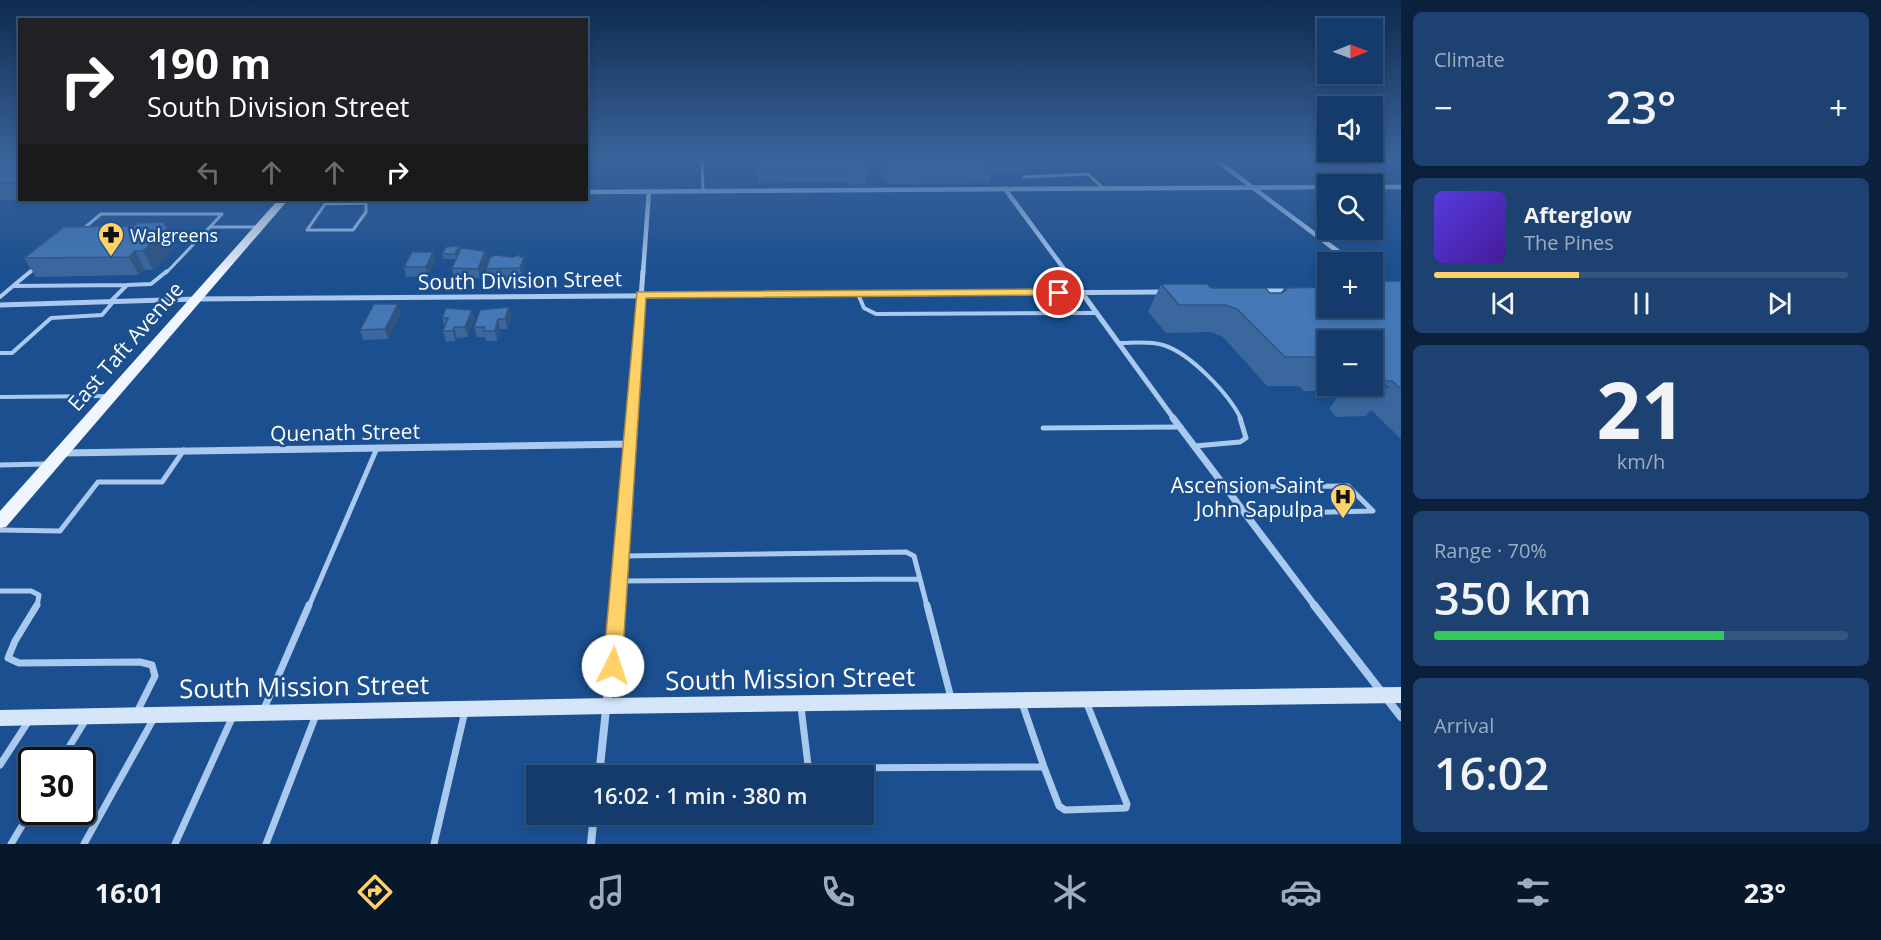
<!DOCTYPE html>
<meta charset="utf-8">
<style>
body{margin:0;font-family:"Open Sans",sans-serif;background:#1d4271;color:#f1f3f6;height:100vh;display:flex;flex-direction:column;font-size:22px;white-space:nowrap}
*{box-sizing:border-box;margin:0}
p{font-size:20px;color:#9dadc1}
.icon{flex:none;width:33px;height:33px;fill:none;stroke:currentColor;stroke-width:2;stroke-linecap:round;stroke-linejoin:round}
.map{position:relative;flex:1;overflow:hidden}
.drawer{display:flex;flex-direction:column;gap:12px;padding:12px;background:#0b203b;width:480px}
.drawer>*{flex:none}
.top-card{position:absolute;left:18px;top:18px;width:570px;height:183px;border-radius:0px;box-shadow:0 3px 9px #0003,0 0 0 2px #33557e;background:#202124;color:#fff;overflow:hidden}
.needle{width:39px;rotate:89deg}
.buttons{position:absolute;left:1317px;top:18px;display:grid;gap:12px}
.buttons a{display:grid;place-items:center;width:66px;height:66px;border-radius:0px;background:#143b6b;box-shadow:0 3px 9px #0003,0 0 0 2px #33557e;font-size:30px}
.speed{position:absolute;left:18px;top:747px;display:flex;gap:12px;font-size:30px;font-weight:700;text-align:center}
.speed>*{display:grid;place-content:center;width:78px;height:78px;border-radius:50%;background:#143b6b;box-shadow:0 3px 9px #0003,0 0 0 2px #33557e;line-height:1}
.speed .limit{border:3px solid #111;border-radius:9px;background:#fff;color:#111}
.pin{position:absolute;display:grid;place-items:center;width:51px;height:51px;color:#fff;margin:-26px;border:3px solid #fff;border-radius:50%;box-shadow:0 2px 6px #0007}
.me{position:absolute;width:66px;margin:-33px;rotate:4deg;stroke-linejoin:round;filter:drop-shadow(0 0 4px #0008)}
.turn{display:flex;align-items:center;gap:21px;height:126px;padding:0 30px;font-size:27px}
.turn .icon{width:78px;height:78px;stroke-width:2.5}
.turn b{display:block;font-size:42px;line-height:51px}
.lanes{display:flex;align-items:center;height:57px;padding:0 30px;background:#0003;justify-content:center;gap:30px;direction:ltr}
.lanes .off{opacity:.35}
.big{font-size:45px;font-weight:600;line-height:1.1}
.drawer .tile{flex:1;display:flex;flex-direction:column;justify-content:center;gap:9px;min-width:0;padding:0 21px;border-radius:9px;background:#1d4271}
.drawer .dial{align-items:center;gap:0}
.dial b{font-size:78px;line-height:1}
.song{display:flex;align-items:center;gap:18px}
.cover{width:72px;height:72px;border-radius:9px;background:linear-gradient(135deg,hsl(250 70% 55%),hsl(260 70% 35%))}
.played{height:6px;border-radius:3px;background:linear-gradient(90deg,#ffd166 35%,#33557e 35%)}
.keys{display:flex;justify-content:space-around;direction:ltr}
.heat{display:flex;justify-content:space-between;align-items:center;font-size:33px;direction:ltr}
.charge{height:9px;border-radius:4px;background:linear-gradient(90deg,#34c759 70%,#33557e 0)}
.trip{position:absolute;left:526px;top:765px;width:348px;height:60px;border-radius:0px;background:#143b6b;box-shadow:0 3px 9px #0003,0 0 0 2px #33557e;font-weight:600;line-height:60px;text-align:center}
.tabs{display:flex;height:96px;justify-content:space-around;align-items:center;background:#08182b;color:#9dadc1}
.tabs .icon{width:42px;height:42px}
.tabs .active{color:#ffd166}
.tabs b{font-size:27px;color:#f1f3f6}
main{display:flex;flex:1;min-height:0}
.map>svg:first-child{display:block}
</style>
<main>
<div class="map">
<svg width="1401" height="844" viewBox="0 0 1401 844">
<rect width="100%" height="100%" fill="#1b4f8f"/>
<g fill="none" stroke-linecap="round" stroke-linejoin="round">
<path stroke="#a9c9ee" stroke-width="3" d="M 702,158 L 703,191
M 1024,177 L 1088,174 L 1103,188
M 328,200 L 325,204 L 366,203 L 369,200
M 325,204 L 307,230 L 353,230 L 366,212 L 366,203
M 83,229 L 101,214 L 222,214 L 210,227
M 29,273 L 37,267
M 166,273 L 210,227 L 259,227"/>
<path stroke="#a9c9ee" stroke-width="4" d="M 13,286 L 31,271
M 858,294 L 864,308 L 876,314 L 1097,313
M 0,297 L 13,286 L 127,285
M 110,302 L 127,285 L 151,284 L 167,271
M 1120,343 C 1134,343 1149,341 1163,345 C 1190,353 1229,394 1241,419
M 0,353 L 12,353 L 51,318 L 102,315 L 113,302
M 0,397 L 109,396"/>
<path stroke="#a9c9ee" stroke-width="5" d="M 1043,428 L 1181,427
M 1195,446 L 1240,442 L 1246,438 L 1240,418
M 0,465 L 45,464
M 1225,487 L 1348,486 L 1373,511 L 1244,514
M 0,530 L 60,531 L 98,482 L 162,482 L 184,450
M 622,556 L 906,552 L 914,556 L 920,579
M 619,581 L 920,579 L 927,606
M 0,591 L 31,591 L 39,595 L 37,606
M 309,606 L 377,448"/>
<path stroke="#a9c9ee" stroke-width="7" d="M 37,605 L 15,641 L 8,658 L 19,663 L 140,662 L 152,665 L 155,676 L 137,712
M 927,605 L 951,698
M 801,707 L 808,765 L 815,768 L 1044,767 L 1022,703
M 263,711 L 309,605
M 61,760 L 85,721
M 0,765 L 28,722
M 1044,767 L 1059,806 L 1065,810 L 1126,808 L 1127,804 L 1087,704
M 11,844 L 32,809
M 84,844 L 154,718
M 175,844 L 232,718
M 266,844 L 316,715
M 434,844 L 465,711"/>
<path stroke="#a9c9ee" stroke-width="4.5" d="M 1372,187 L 1401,187
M 1005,189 L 1067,273
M 586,192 L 1328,187
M 643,273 L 649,191"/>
<path stroke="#a9c9ee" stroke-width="5" d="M 1066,271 L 1174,419
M 1262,291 L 1288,291
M 0,305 L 197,299 L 1165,292
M 632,419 L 643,271"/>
<path stroke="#a9c9ee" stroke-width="7" d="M 1173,418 L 1315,606
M 64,453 L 630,444
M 617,606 L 632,418"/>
<path stroke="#a9c9ee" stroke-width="8" d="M 1314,605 L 1401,717
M 599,776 L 617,605
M 591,844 L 594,814"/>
<path fill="#a9c9ee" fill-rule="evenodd" d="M 1210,158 L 1217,158 L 1356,262 L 1348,262 Z
M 1372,275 L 1401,291 L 1401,298 L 1372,281 Z"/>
<path fill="#d6e6fa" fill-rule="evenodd" d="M 1401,687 L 1401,703 L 608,714 L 0,726 L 0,710 L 608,698 Z"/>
<path fill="#f0f6ff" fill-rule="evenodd" d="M 278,200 L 288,200 L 6,527 L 0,528 L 0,511 Z"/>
</g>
<path fill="#3a679d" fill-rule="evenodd" d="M 0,158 L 20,158 L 20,200 L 39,200 L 0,200 Z
M 754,158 L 1043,158 L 1040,166 L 1022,167 L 1020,174 L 991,174 L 989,183 L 887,184 L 876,162 L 858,162 L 859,165 L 867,172 L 865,184 L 849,185 L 846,179 L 846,182 L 758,183 L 756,163 L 755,163 Z
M 167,228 L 176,246 L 153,270 L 145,270 L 139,275 L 36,277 L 24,258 Z
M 459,246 L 460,250 L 485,251 L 487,260 L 480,278 L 454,278 L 452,268 L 456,259 L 444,259 L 442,254 Z
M 513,257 L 522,257 L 525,266 L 522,278 L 488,278 L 486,269 Z
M 435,261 L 428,276 L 406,277 L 404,267 Z
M 1401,281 L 1401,439 L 1371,410 L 1366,416 L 1336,417 L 1329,409 L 1336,399 L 1327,391 L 1304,391 L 1299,386 L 1267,386 L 1223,337 L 1211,332 L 1166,333 L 1148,312 L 1161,284 L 1270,293 L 1281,293 L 1284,288 L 1328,308 ZM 1328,340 L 1372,386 L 1328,386 Z
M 509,307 L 511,317 L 507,329 L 500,329 L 497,341 L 486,341 L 485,337 L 477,337 L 474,327 Z
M 472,310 L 474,319 L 468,337 L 457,338 L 455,341 L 446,342 L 443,331 L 445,328 L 442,318 Z
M 401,314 L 388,339 L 363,340 L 360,330 Z"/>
<path fill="#305480" d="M 167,228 L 176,246 L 153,270 L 143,251 Z
M 459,246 L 460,251 L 457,259 L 455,254 Z
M 135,251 L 145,270 L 139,275 L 129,257 Z
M 485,251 L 487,260 L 480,278 L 478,269 Z
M 433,252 L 435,261 L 428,276 L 426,267 Z
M 521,254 L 522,261 L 524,257 L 525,266 L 522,278 L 520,268 Z
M 398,304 L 401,314 L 388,339 L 385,329 Z
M 509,307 L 511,317 L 507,329 L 505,319 Z
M 472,310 L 474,319 L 468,337 L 465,327 Z
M 498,319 L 500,329 L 497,341 L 495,331 Z
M 454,327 L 457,338 L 455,341 L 453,331 Z"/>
<path fill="#4478b7" stroke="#305480" stroke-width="1.5" d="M 0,158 L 20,158 L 20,183 L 0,183 Z
M 757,158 L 856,158 L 859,165 L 864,165 L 867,172 L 850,172 L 848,166 L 847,170 L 759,170 Z
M 882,158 L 1024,158 L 1024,161 L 985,161 L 992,171 L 889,171 Z
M 163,222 L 167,228 L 143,251 L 135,251 L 129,257 L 24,258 L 64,227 L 134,226 L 137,223 Z
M 459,246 L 455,254 L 442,254 L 446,247 Z
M 461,248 L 485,251 L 478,269 L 452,268 Z
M 412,252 L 433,252 L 426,267 L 404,267 Z
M 521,254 L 520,257 L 524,257 L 520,268 L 486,269 L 490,257 L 495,255 L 513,257 Z
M 1372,281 L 1401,281 L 1401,389 L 1392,381 L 1381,381 L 1388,387 L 1356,388 L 1354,386 L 1372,386 L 1372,340 L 1328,340 L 1328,362 L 1322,362 L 1317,357 L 1285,357 L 1237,309 L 1225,305 L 1179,305 L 1161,284 L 1207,284 L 1211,288 L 1265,288 L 1270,293 L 1281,293 L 1286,290 L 1284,288 L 1328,287 L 1328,308 L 1372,308 Z
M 374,304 L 398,304 L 385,329 L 360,330 Z
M 509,307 L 505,319 L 498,319 L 495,331 L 484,331 L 485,327 L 474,327 L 480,310 Z
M 446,308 L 472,310 L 465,327 L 454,327 L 453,331 L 443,331 L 448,318 L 442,318 Z"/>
<linearGradient id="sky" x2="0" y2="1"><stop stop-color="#0f2b4f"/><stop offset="0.57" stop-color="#39639b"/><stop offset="1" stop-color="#39639b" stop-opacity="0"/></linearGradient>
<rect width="1401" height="276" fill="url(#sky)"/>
<path fill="#ffd166" stroke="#a68842" stroke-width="1.5" d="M 1059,289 L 1065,293 L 1063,295 L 646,298 L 622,666 L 619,672 L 613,674 L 606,672 L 603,666 L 637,292 Z"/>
<defs>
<symbol id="pharmacy-pin" viewBox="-11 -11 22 30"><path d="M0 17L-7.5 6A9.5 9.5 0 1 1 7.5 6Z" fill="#ffd166" stroke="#1b4f8f"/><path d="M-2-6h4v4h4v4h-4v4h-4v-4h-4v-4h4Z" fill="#111"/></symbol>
<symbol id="hospital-pin" viewBox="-11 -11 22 30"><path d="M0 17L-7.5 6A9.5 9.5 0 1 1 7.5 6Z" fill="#ffd166" stroke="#1b4f8f"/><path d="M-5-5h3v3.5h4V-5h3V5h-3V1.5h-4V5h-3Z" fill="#111"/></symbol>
</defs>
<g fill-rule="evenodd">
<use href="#pharmacy-pin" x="96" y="220" width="30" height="40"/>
<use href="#hospital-pin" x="1328" y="482" width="30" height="40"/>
</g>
<g text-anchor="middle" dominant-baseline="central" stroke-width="5" stroke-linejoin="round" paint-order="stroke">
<g font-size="18" fill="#fff" stroke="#1b4f8f" text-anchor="start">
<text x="130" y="235">Walgreens</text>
</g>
<g font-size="21" fill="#fff" stroke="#1b4f8f">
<text transform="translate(520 280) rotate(-1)">South Division Street</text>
<text transform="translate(125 346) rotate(-49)">East Taft Avenue</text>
<text transform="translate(345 432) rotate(-1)">Quenath Street</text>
</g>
<g font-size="21" fill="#fff" stroke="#1b4f8f" text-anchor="end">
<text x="1324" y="485">Ascension Saint<tspan x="1324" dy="24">John Sapulpa</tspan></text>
</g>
<g font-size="26" fill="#fff" stroke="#1b4f8f">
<text transform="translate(790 678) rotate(-1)">South Mission Street</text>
<text transform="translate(304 686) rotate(-1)">South Mission Street</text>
</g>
</g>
</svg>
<div class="buttons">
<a><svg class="needle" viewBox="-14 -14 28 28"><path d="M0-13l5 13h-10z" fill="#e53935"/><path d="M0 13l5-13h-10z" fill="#9dadc1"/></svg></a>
<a><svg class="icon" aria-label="sound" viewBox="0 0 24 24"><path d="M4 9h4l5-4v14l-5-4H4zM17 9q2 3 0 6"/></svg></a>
<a><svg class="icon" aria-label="search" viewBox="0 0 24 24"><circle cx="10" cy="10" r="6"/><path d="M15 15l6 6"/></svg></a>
<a>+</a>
<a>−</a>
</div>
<div class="speed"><div class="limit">30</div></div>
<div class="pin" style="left:1059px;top:293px;background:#d93025"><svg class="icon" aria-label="arrive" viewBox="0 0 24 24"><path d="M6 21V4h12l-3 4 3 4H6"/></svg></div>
<svg class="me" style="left:613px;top:666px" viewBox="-20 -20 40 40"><circle r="19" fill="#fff"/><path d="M0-13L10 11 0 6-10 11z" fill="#ffd166"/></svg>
<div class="trip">16:02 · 1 min · 380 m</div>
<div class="top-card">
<div class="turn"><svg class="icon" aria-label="right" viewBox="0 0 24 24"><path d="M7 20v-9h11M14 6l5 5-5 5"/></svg><div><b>190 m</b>South Division Street</div></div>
<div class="lanes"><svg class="icon off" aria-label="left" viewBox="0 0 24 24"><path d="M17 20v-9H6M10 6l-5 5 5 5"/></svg><svg class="icon off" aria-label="ahead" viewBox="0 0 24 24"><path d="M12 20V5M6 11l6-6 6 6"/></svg><svg class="icon off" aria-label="ahead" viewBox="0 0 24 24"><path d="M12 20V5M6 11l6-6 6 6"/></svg><svg class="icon" aria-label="right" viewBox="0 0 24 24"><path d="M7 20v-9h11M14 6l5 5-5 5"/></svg></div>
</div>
</div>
<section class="drawer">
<div class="tile"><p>Climate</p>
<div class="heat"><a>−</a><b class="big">23°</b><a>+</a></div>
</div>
<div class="tile">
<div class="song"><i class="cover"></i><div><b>Afterglow</b><p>The Pines</p></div></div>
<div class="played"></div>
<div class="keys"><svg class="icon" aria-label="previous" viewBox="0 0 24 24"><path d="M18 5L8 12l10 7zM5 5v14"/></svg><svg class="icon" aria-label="pause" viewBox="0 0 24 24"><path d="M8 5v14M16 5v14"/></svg><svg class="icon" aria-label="next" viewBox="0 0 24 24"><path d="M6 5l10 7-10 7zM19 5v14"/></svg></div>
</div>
<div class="tile dial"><b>21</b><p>km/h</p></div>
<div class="tile"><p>Range · 70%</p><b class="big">350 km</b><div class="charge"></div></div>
<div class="tile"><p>Arrival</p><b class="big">16:02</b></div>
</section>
</main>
<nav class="tabs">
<b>16:01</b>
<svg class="icon active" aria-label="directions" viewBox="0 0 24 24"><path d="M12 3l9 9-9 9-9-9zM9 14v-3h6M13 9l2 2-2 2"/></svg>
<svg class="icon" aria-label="music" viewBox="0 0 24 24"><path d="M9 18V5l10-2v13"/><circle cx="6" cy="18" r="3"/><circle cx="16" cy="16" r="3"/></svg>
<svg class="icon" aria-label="phone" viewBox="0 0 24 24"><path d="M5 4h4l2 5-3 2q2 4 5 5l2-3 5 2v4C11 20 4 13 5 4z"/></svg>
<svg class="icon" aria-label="climate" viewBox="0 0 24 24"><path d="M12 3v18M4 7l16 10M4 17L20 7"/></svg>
<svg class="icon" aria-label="car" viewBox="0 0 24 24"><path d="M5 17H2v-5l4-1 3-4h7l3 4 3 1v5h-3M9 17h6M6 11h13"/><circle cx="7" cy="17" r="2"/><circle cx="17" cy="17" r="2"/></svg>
<svg class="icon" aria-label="filters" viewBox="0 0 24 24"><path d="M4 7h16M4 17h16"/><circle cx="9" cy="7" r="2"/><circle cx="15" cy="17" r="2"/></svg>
<b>23°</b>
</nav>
